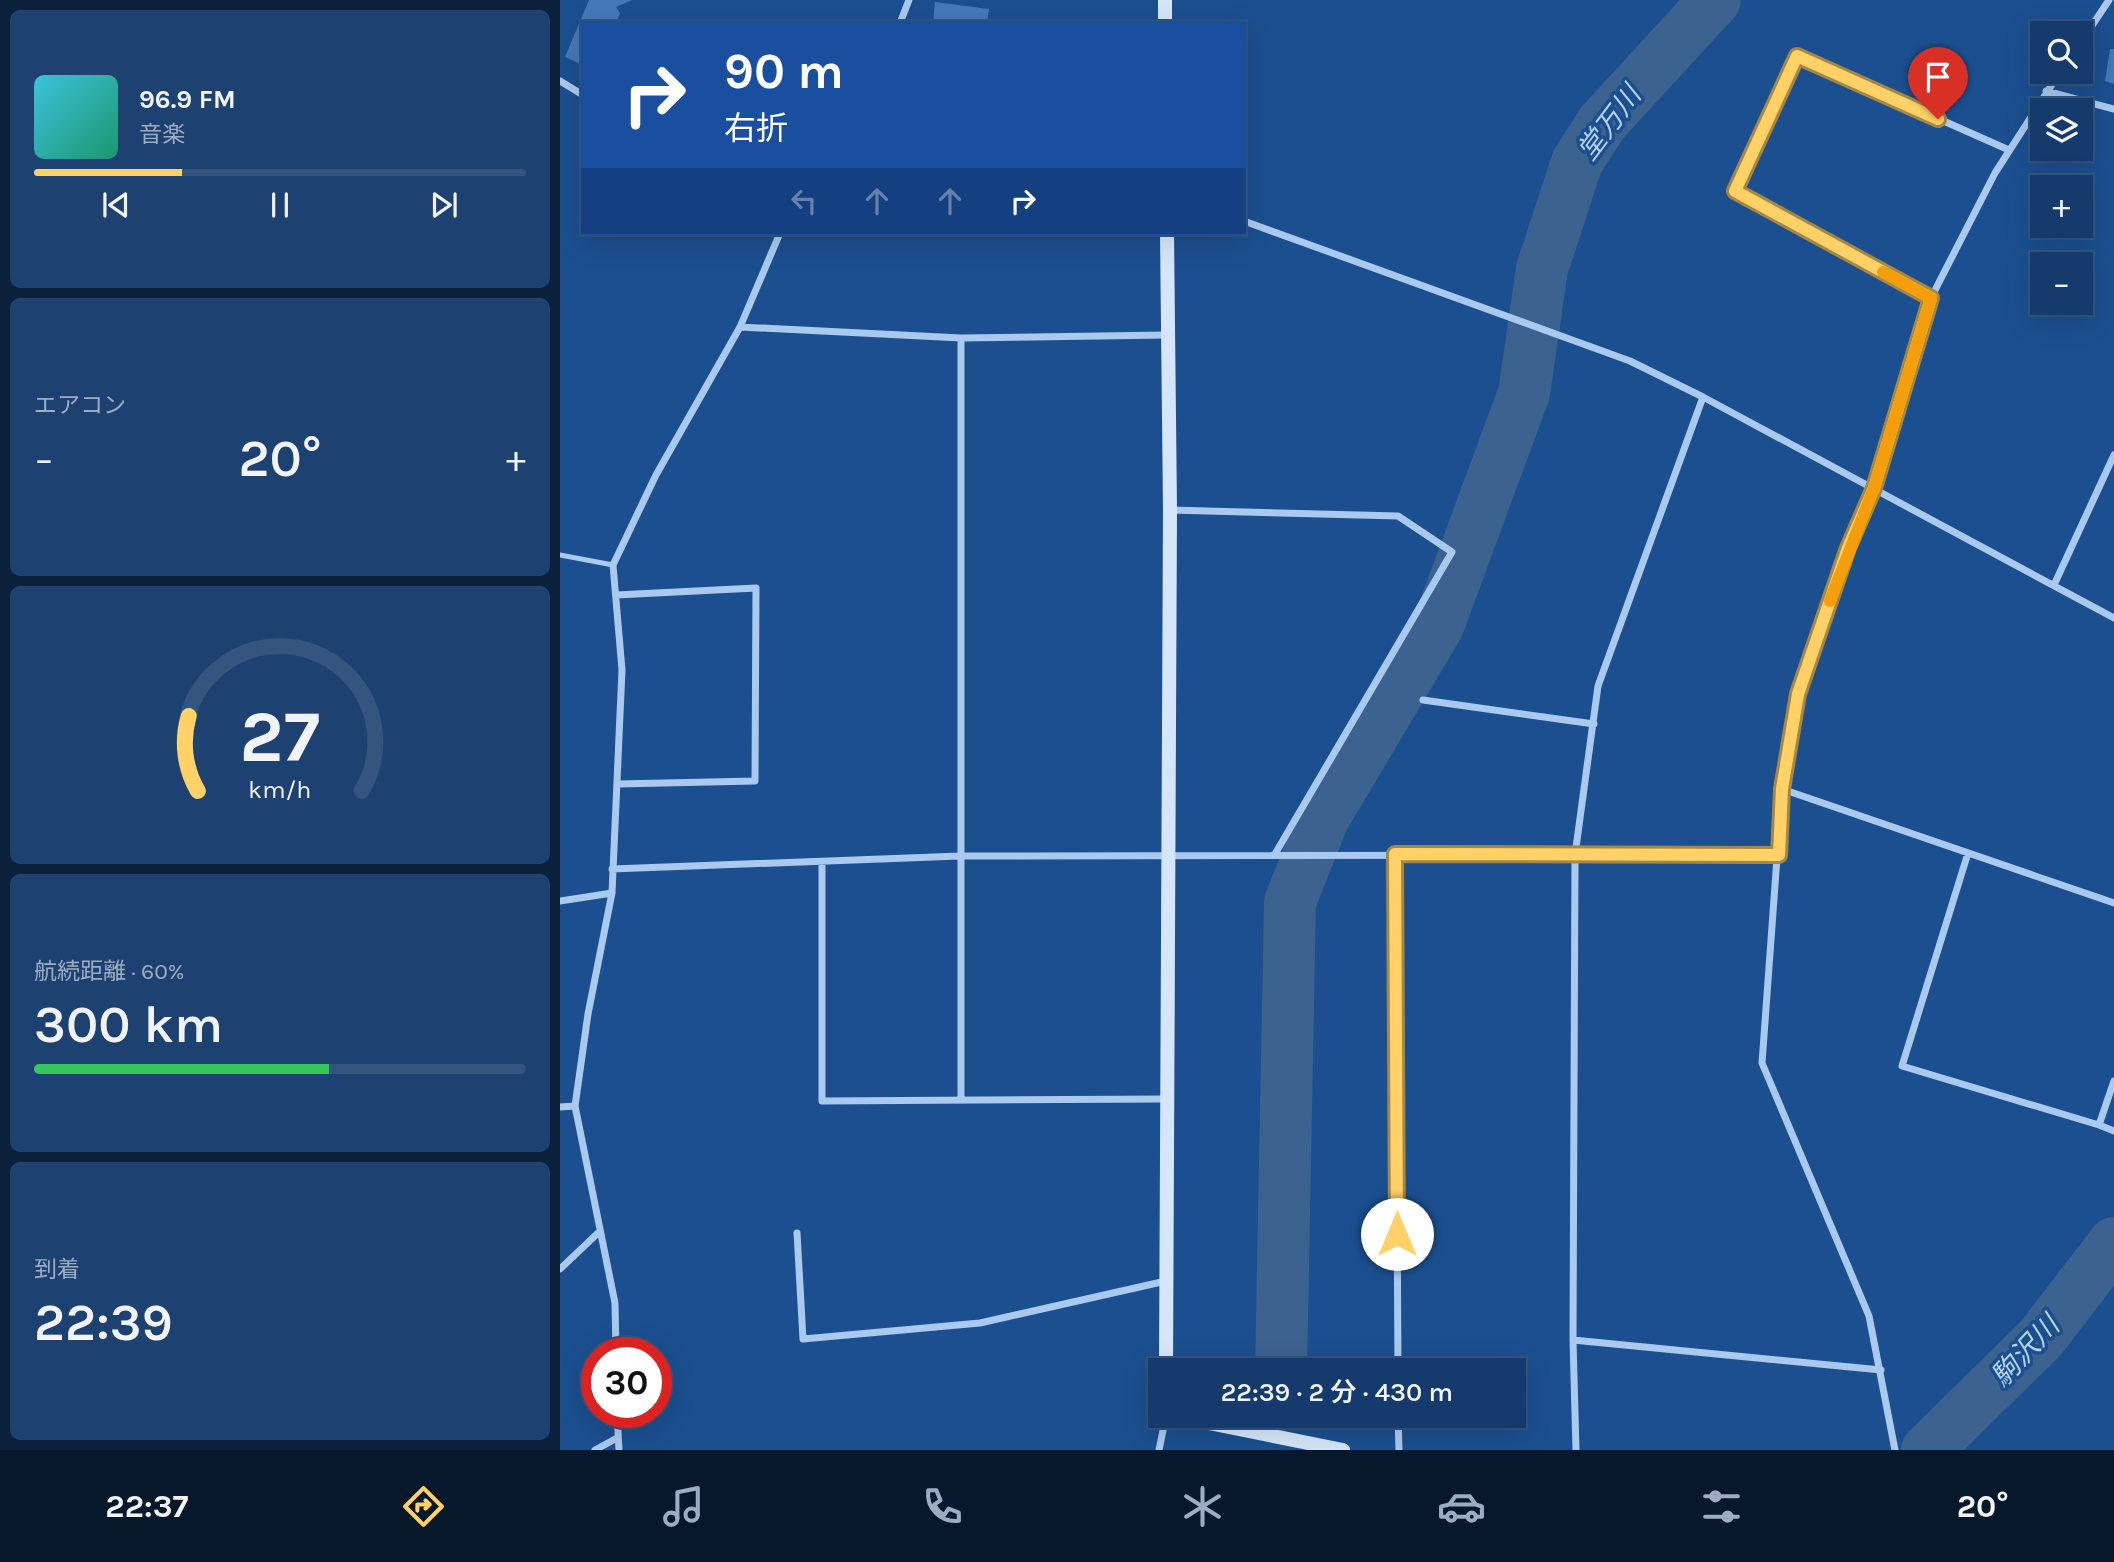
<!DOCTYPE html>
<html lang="ja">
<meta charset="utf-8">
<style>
body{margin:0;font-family:Karla,"Noto Sans JP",sans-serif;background:#1d4271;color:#f1f3f6;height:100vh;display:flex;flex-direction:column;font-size:26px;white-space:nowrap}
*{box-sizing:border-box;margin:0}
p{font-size:23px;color:#9dadc1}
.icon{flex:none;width:38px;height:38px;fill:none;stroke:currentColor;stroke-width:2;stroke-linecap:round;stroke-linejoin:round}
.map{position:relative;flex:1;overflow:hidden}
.side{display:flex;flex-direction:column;gap:10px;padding:10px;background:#0b203b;width:560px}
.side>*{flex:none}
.banner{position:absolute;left:21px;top:21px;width:665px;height:214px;border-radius:0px;box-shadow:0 7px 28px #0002,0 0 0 2px #33557e;background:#1a4fa0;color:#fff;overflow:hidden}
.tools{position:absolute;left:1470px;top:21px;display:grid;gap:14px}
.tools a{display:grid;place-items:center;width:63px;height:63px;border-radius:0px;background:#143b6b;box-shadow:0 7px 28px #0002,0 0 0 2px #33557e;font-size:35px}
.speed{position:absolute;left:21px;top:1337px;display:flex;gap:14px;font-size:35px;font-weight:700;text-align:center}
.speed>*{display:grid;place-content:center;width:91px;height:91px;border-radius:50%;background:#143b6b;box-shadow:0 7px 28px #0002,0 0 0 2px #33557e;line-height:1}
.speed .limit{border:10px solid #d22;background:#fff;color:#111}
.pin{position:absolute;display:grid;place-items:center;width:60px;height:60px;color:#fff;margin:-72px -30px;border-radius:50% 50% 50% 0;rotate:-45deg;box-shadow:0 0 7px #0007}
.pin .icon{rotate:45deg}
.me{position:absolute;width:77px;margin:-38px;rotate:0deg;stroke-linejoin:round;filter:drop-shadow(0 0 5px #0008)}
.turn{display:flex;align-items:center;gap:24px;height:147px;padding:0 28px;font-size:32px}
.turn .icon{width:91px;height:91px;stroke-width:2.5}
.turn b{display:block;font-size:49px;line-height:60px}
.lanes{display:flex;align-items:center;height:66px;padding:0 28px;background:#0003;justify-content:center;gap:35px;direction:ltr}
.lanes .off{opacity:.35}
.big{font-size:52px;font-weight:600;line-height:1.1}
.side .card{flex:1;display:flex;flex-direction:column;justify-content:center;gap:10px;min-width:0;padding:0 24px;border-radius:10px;background:#1d4271}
.side .dial{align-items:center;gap:0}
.dial svg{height:182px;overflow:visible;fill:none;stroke:#33557e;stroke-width:7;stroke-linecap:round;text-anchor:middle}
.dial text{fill:#f1f3f6;stroke:none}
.song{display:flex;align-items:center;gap:21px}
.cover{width:84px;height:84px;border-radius:10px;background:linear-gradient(135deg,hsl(190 70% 55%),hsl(160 70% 35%))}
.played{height:7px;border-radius:4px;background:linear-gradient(90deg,#ffd166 30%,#33557e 30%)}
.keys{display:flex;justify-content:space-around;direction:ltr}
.heat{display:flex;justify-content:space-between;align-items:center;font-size:38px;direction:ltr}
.charge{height:10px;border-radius:5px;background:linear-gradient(90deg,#34c759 60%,#33557e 0)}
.trip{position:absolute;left:588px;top:1358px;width:378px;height:70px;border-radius:0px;background:#143b6b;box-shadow:0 7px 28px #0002,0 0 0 2px #33557e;font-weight:600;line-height:70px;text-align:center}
.dock{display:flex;height:112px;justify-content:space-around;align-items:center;background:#08182b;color:#9dadc1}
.dock .icon{width:49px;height:49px}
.dock .on{color:#ffd166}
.dock b{font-size:32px;color:#f1f3f6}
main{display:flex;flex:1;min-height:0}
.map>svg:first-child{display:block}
</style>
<main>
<section class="side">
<div class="card">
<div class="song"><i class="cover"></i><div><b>96.9 FM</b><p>音楽</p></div></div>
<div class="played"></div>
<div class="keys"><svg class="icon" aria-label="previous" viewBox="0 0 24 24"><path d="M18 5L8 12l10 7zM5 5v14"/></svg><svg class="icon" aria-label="pause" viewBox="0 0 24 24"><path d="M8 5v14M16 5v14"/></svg><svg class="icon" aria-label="next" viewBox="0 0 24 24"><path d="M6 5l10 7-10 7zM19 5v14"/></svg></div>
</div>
<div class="card"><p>エアコン</p>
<div class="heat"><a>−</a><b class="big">20°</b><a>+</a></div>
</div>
<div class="card dial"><svg viewBox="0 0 100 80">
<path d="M14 69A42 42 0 1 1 86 69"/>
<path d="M14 69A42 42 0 0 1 10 36" stroke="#ffd166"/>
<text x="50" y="56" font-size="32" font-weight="700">27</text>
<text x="50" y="72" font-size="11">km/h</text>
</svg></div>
<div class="card"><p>航続距離 · 60%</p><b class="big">300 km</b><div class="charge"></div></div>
<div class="card"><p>到着</p><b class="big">22:39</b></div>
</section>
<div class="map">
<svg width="1554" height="1450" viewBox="0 0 1554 1450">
<rect width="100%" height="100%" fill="#1b4f8f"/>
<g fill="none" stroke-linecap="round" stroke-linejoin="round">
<path stroke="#3c6290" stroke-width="52" d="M 721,1370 L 730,902 L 763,819 L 878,626 L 964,393 L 982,269 L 1017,162 L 1042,123 L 1155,0
M 1367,1450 L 1481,1338 L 1554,1243"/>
</g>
<path fill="#4478b7" d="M 29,0 L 72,0 L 56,7 L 60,13 L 56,23 L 23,23 L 23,65 L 5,57 Z
M 375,2 L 429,9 L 427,23 L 373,23 Z
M 1550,49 L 1554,49 L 1554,84 L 1545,81 Z"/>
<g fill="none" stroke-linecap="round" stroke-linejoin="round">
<path stroke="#a9c9ee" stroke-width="5" d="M 0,555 L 53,565"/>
<path stroke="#a9c9ee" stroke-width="7" d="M 340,23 L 349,0
M 1521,42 L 1549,0
M 0,81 L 23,95
M 1486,91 L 1554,109
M 684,221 L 1070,361 L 1143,397 L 1554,618
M 1371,298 L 1175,191 L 1237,56 L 1449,150
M 180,327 L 401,338 L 606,335
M 610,510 L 838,516 L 892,552 L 715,854
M 1494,585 L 1554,455
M 56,595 L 196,588 L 195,781 L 58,784
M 863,700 L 1034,724
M 1222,789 L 1554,903
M 1408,853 L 1342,1066 L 1539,1125 L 1554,1081
M 835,854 L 838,1370
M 262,863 L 262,1101 L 606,1099
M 52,869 L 400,856 L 1219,855
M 0,901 L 52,893
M 401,1100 L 401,338
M 0,1107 L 15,1106
M 1539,1125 L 1554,1131
M 237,1233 L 243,1339 L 420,1323 L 606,1281
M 0,1269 L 38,1233
M 1013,1340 L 1321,1370
M 56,1353 L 55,1303 L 15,1106 L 28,1014 L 52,893 L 62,670 L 53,565 L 96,475 L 180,327 L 220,233
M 57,1412 L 59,1450
M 838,1416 L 839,1450
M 35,1450 L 57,1438
M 599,1450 L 606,1416
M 1016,1450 L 1013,1340 L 1015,855 L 1038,686 L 1143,397
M 1335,1450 L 1309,1316 L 1202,1063 L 1222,789 L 1238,693 L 1288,548 L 1314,488 L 1371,298 L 1435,173 L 1500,72"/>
<path stroke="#d6e6fa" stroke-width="14" d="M 605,0 L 605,23
M 606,1370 L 610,510 L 607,233
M 614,1416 L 783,1450"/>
</g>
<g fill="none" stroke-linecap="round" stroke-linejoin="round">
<defs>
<path id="route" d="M 837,1234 L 835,854 L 1219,855 L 1222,789 L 1238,694 L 1288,548 L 1314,488 L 1371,298 L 1175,191 L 1237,56 L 1378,119"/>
</defs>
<use href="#route" stroke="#a68842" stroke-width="18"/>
<use href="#route" stroke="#ffd166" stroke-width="12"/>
<path stroke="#f59e0b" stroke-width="12" d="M 1270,601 L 1314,488 L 1371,298 L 1323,272"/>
</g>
<g text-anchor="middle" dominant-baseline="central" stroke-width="7" stroke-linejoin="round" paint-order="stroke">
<g font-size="28" font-style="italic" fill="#b5d3f5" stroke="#1b4f8f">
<text transform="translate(1049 123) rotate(-53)">堂万川</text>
<text transform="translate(1465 1351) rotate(-47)">駒沢川</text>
</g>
</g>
</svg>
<div class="tools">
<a><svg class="icon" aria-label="search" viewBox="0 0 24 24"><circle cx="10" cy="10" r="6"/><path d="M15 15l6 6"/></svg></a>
<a><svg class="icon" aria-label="layers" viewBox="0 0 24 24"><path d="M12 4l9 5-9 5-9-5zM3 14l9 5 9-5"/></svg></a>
<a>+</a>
<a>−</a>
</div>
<div class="speed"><div class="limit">30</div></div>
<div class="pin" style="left:1378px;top:119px;background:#d93025"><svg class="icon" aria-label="arrive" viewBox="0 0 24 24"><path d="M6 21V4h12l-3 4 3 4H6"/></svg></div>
<svg class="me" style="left:837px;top:1234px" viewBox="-20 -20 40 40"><circle r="19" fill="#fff"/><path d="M0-13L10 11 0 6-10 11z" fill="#ffd166"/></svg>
<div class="trip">22:39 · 2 分 · 430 m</div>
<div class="banner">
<div class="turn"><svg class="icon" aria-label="right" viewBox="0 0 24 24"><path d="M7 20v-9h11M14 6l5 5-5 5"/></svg><div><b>90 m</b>右折</div></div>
<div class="lanes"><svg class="icon off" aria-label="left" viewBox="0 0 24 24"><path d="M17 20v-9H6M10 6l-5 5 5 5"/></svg><svg class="icon off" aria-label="ahead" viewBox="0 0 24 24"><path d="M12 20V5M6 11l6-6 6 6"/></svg><svg class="icon off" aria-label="ahead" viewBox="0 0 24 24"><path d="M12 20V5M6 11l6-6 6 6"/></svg><svg class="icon" aria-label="right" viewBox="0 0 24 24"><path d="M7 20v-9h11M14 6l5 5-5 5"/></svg></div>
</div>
</div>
</main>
<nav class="dock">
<b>22:37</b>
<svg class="icon on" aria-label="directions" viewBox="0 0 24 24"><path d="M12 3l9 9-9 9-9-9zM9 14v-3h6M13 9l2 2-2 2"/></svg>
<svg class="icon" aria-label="music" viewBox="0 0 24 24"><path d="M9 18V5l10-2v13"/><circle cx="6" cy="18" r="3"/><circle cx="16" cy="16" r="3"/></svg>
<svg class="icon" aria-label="phone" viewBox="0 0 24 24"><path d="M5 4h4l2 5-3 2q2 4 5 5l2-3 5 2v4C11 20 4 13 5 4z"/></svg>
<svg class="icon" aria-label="climate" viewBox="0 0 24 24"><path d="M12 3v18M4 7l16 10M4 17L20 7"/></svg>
<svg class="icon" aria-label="car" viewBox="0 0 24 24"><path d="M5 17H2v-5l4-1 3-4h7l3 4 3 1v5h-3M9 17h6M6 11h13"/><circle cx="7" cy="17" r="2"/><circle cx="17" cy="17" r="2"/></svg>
<svg class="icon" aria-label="filters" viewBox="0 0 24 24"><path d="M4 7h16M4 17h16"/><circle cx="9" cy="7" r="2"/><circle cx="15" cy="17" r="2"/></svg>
<b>20°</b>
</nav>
